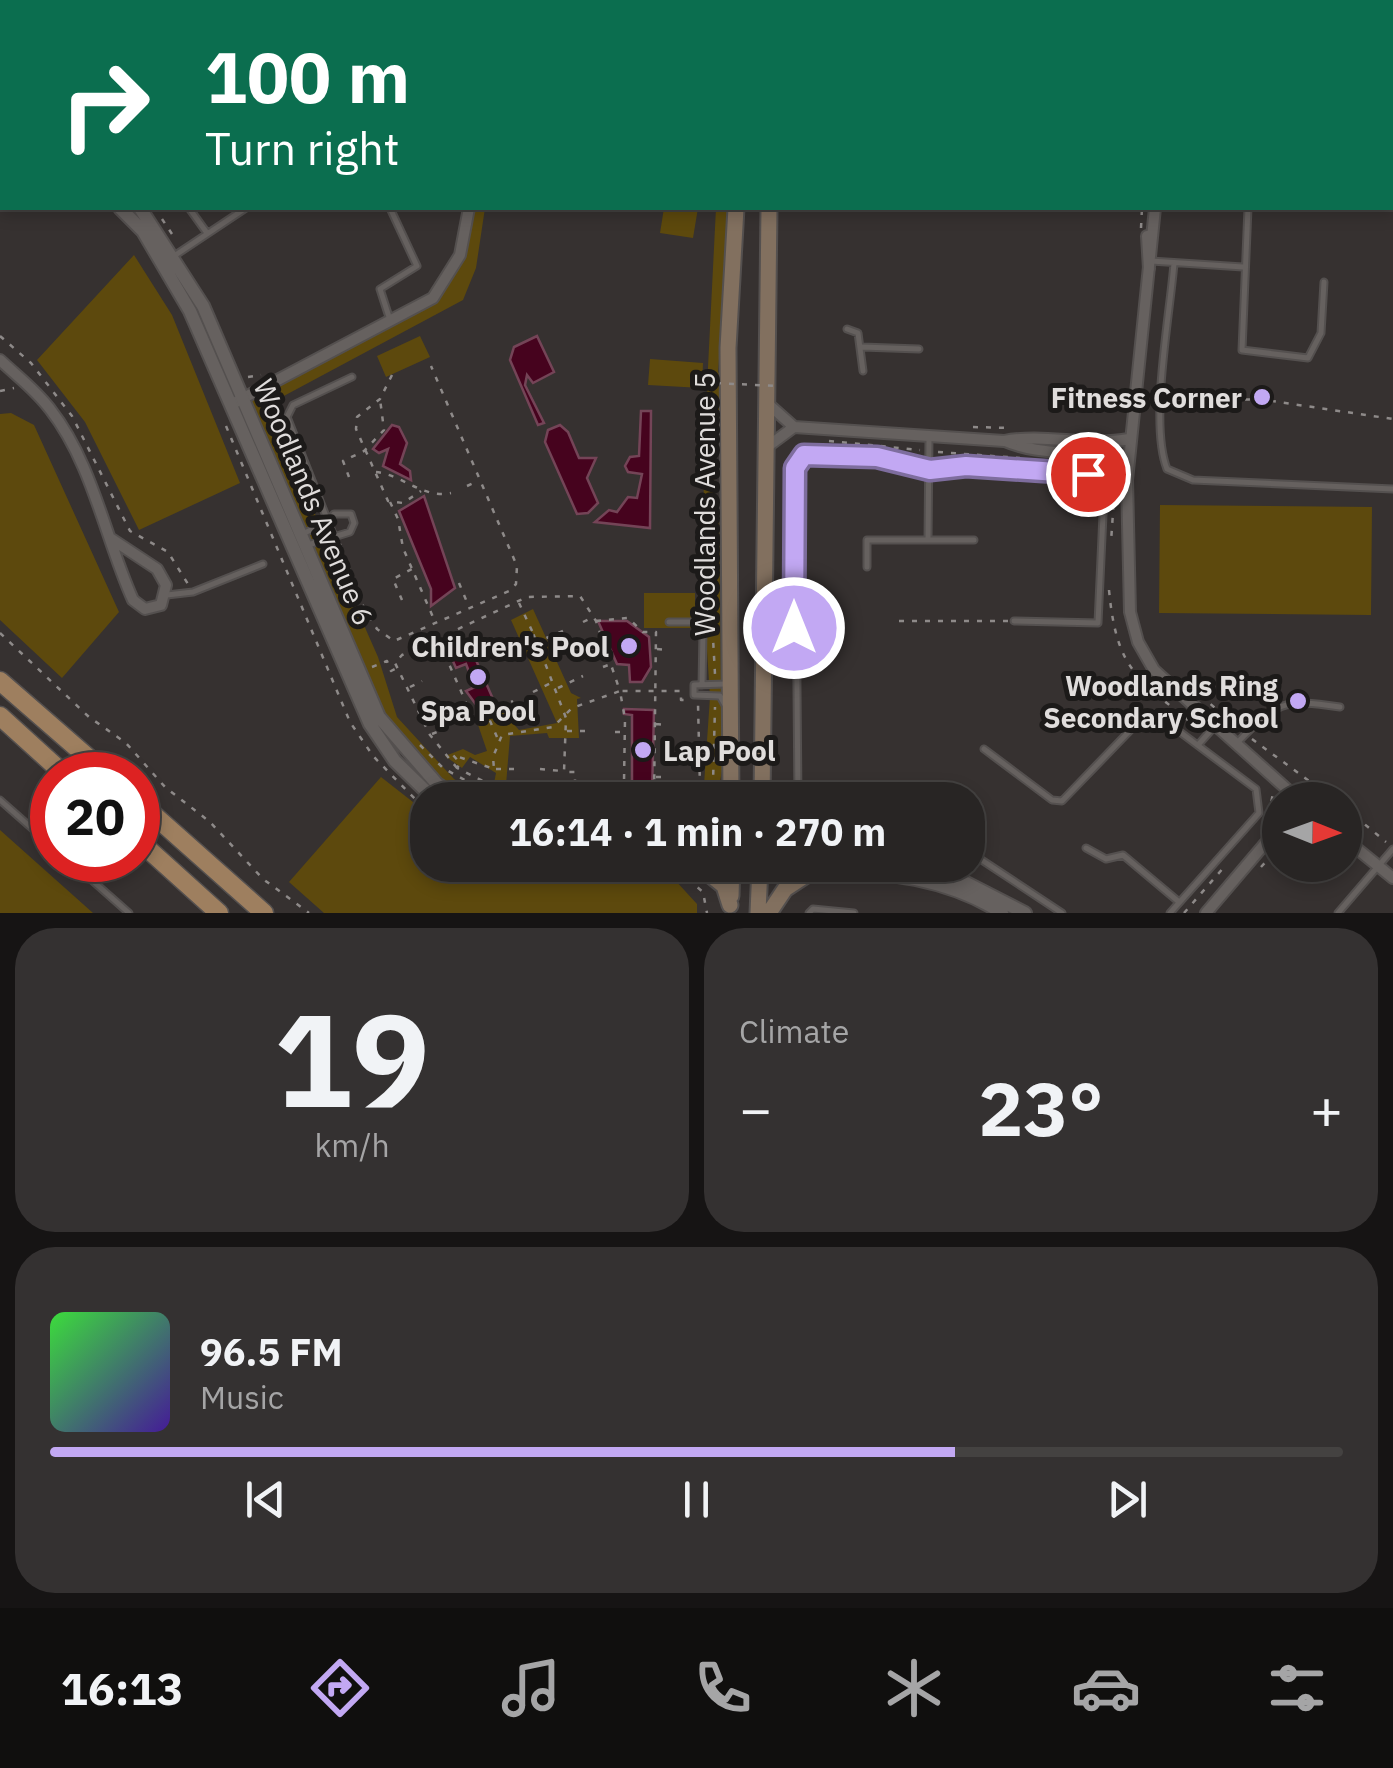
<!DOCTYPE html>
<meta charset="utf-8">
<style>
body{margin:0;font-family:"IBM Plex Sans",sans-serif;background:#343131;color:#f1f3f6;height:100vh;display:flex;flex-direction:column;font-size:38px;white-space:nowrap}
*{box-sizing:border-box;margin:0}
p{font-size:32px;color:#a5a5a6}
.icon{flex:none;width:55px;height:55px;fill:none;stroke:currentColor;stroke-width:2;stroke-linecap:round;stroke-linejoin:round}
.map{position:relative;height:913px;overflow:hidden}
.details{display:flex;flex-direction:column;gap:15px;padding:15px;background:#161414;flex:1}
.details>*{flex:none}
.top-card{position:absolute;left:0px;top:0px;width:1395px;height:210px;box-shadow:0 5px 15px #0003,0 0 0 2px #444241;background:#0b6e4f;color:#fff;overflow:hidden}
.needle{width:65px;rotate:91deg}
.buttons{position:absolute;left:1262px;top:782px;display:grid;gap:20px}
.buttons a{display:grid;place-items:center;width:100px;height:100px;border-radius:50%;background:#282524;box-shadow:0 5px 15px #0003,0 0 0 2px #444241;font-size:50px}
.speed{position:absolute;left:30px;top:752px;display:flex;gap:20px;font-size:50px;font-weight:700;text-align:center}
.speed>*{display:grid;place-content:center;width:130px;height:130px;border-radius:50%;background:#282524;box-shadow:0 5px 15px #0003,0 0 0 2px #444241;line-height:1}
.speed .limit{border:15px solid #d22;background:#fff;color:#111}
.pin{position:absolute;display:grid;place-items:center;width:85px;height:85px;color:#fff;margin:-42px;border:5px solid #fff;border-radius:50%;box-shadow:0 2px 10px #0007}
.me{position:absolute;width:110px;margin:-55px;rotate:0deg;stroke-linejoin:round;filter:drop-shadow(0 0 8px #0008)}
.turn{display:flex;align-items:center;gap:35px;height:210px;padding:0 40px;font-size:45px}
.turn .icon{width:130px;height:130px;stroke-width:2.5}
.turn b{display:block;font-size:70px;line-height:85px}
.big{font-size:75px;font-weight:700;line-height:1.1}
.details .tile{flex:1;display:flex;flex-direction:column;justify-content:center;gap:15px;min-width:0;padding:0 35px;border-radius:40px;background:#343131}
.details .dial{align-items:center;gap:0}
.dial b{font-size:130px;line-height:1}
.song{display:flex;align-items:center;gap:30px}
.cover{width:120px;height:120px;border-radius:15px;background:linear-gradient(135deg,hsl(120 70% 55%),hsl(260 70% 35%))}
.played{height:10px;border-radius:5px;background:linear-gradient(90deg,#c2a8f3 70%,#444241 70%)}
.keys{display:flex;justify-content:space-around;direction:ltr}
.heat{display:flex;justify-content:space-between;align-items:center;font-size:55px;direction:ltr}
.details .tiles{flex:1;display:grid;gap:15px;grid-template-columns:1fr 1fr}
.tile:last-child{grid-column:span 2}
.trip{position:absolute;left:410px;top:782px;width:575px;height:100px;border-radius:40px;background:#282524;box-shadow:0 5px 15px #0003,0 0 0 2px #444241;font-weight:700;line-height:100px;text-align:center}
.tab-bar{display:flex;height:160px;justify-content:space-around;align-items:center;background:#100f0e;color:#a5a5a6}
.tab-bar .icon{width:70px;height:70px}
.tab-bar .on{color:#c2a8f3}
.tab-bar b{font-size:45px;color:#f1f3f6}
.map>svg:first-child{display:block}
</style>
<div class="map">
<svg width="1393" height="913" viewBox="0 0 1393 913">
<rect width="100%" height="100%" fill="#363130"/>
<path fill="#5d490d" d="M 474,208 L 485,208 L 476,268 L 463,300 L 267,405 L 378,657 L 397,717 L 454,779 L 491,800 L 465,800 L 440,784 L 380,716 L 245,398 L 434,299 L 464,259 Z
M 664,208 L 698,208 L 693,238 L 660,233 Z
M 716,208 L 731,208 L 718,372 L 722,378 C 721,405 707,494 719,511 L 722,770 L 717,800 L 697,800 L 704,785 L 710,697 L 703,588 L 704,447 Z
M 134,255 L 172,315 L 240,483 L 139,530 L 85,422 L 37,360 Z
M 420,336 L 430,357 L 386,377 L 377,356 Z
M 650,359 L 703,363 L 702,388 L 648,385 Z
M 11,413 L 34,425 L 119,612 L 62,678 L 0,620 L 0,414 Z
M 1160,505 L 1372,507 L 1371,615 L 1159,613 Z
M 644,593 L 695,593 L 695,628 L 644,628 Z
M 533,609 L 571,693 L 581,698 L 577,699 L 579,738 L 549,738 L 547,733 L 510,736 L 506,785 L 494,783 L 496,773 L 470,757 L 462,768 L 445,756 L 463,749 L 475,755 L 487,751 L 476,719 L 500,709 L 519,730 L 557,723 L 511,620 Z
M 381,777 L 427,813 L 428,865 L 550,865 L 675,880 L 697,904 L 697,913 L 324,913 L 289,882 Z
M 0,830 L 93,913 L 0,913 Z"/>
<path fill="#46031e" stroke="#744457" stroke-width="2.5" d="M 537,336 L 554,372 L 533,383 L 527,375 L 525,385 L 544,423 L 538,425 L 510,360 L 514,347 Z
M 641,411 L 651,411 L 650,528 L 595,522 L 609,510 L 617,512 L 628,497 L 637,498 L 642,474 L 628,472 L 625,466 L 630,457 L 639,456 Z
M 392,425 L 399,427 L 407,443 L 400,464 L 410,471 L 411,480 L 383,466 L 388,449 L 379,453 L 373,449 Z
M 560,425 L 568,432 L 579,458 L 596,458 L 587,478 L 598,503 L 588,513 L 577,514 L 545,442 L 548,430 Z
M 424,496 L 455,588 L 431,606 L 431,589 L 399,511 Z
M 598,621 L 627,621 L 649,637 L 651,667 L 642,682 L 630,682 L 629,665 L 617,664 Z
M 472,651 L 493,699 L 477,706 L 466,691 L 475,687 L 466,664 L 456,668 L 452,659 Z
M 624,709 L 654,710 L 652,796 L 632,796 L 632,715 L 624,714 Z"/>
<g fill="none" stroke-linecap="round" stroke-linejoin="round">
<defs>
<path id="service" d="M 1261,0 L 1261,2
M 189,208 L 207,233
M 1248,208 L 1242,350 L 1308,358 L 1321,333 L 1324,282
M 174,256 L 246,208
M 1151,261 L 1243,267
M 1174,263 C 1170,315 1149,423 1167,469 L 1193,480 L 1393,489
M 390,320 L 380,289 L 417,266 L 390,208
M 847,329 L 858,333 L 863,371
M 862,347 L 919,349
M 302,534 L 329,522 L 334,514 L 351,514 L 354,523 L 350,532 L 308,545
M 333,534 L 287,417 L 293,405 L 352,377
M 928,540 L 929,438
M 867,567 L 867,540 L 974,540
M 167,595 L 193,592 L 263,564
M 669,622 L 696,622 L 703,632 L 702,685
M 725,705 L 720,696 L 694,695 L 694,685 L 726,684
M 1237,743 C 1277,701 1283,699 1340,707
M 1198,745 L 1214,727
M 984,749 L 1052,800 L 1062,801 L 1144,716 L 1156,714 L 1256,789 L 1259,813 L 1170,913
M 0,800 L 52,846
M 798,800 L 795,468 L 798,460 L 811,451 L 877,457 L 929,470 L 966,466 L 1095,477 L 1104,493 L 1098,623 L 1014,621
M 1086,848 L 1106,859 L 1123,855 L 1179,902
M 968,851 L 1062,913
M 69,860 L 129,913
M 809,913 L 813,909 L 854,913
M 1338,913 L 1393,849"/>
<path id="minor" d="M 614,0 L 627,2
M 503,2 L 503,0
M 1392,82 L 1393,82
M 1392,94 L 1393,94
M 1155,208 L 1127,480 L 1130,612 L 1138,642 L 1154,670 L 1299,800
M 1147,236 L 1149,269
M 0,360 C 17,376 36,390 50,409 C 93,464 105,538 133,600 L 145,609 L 161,605 L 166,585 L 157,569 L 110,538
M 236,402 L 433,298 L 460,255 L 469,208
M 767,403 L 794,427 L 1004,441 C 1045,433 1087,447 1129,439
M 1005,441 C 1044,458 1088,448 1128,464
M 767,447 L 794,427
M 1345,839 L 1393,878
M 1206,913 L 1280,826"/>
<path id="tertiary" d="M 0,96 L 2,98
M 0,109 L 2,110
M 120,208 L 143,231 L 190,311 L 370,724 L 395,761 L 435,800
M 140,208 L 203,306 L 379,717 L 437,784 L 461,800
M 787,865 C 861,872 938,871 1002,913
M 921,865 L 941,870 L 1025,913"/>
<path id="secondary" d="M 765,2 L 765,0
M 793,2 L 794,0
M 731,800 L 728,348 L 736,208
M 762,800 L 769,208
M 698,865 L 724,886 L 730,905
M 731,896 L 732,865
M 758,913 L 760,865
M 769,913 L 785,889 L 817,868"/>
<path id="primary" d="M 0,681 L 108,775
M 0,716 L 65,775
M 138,801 L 264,913
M 138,840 L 219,913"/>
</defs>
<use href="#service" stroke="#54504f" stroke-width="9"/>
<use href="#minor" stroke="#54504f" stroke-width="14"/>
<use href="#tertiary" stroke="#54504f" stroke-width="16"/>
<use href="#secondary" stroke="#54504f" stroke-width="19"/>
<use href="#primary" stroke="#54504f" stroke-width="21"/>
<path stroke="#8e8a89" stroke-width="2.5" stroke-dasharray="5 8" stroke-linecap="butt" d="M 34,0 L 35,2
M 572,0 L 586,2
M 650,0 L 665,2
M 1003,0 L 1025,2
M 25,2 L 26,0
M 324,2 L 326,0
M 436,2 L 437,0
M 0,72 L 2,66
M 0,127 L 2,128
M 162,219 L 174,237
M 1141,228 L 1142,208
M 0,336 L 31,363 L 72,416 L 130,531 L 168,552 L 188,584
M 392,375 L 380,399 L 357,417 L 356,429 L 388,501 L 403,503 L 421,491
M 248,377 L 261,375
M 714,383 L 710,584 L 715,674
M 0,391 L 14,388
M 1167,397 L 1265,400 L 1393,419
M 262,404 L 284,461
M 226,426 L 350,722 L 373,756 L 418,802
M 973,427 L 1010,428
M 829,441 L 920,450
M 938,452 L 1020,458
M 1107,468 L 1115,483 L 1111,542
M 376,472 C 403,475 423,499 451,493
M 349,477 L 343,461 L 364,451 L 384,430 L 380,399
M 467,486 L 478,481
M 390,502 L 398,519 L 403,548 L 436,624
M 340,544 L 362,604 L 377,629 L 394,641 L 509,591 L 516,584 L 517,566 L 431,366
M 459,583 L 469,607
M 1109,590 C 1117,675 1140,679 1201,731
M 402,600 L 393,579 L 412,569
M 519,603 L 533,633
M 596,621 L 628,618 L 643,632 L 656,632 L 654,800
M 899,621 L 1008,621
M 583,622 L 591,618
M 563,631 L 537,642 L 566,718 L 564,772 L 575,772 L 575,781 L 590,782
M 0,633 L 89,717 L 126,743 L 165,787 L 210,822 L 263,879 L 309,913
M 437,638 L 444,653
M 511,644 L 533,633 L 536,641
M 657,649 L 667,650
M 372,667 L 387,661 L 391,671 L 395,669
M 603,667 L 611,664
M 410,687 L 422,681
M 1191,687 L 1238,728
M 558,688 L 583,676
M 533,692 L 553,682
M 487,714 L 472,716 L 445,655 L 467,642 L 482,657 L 491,652
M 656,724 L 667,725
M 567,731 L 590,731
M 615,732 L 624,732
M 432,734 L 444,729
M 497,737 L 487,714 L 513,701
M 1252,739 L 1335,800
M 420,745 L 443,768 L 501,800
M 457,768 L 430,735 L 395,663 L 402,655 L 527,597 L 580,596 L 596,621 L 620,691 L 572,708 L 553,727 L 502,735 L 493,757 L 494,769 L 453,755 L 460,763 L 457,768 L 521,800
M 496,769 L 518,769
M 540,769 L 562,771
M 656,777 L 666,777
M 614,782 L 624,782 L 625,719 L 620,691 L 681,691 L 681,700 L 686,700
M 693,800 L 700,787 L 698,704
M 708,800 L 713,783 L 715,707
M 1345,808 L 1386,842
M 1269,814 L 1273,793
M 626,865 L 678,871 L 703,892 L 707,913
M 1261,867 L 1280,846
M 1184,913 L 1225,866"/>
<use href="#service" stroke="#66615f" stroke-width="5"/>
<use href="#minor" stroke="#66615f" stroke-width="10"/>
<use href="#tertiary" stroke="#66615f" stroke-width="12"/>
<use href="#secondary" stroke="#82705f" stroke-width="15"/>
<use href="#primary" stroke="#9e7f5f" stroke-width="18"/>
<path stroke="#8e8a89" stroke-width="2.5" stroke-dasharray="5 8" stroke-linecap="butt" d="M 716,383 L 776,386"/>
</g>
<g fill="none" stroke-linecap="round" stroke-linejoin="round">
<defs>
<path id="route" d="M 794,628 L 795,468 L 804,455 L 877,457 L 930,470 L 966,466 L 1088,474"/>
</defs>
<use href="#route" stroke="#7e6d9e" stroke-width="25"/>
<use href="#route" stroke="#c2a8f3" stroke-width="18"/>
</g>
<g fill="#c2a8f3" stroke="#1c1a19" stroke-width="4">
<circle cx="1262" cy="397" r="10"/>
<circle cx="629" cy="646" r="10"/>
<circle cx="478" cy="677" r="10"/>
<circle cx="1298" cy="701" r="10"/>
<circle cx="643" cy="750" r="10"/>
</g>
<g text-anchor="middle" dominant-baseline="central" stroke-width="10" stroke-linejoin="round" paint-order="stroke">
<g font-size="28" font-weight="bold" fill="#e0dddc" stroke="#1c1a19" text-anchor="end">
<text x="1242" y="397">Fitness Corner</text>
<text x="609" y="646">Children's Pool</text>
<text x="1278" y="685">Woodlands Ring<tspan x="1278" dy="32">Secondary School</tspan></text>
<text x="478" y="710" text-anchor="middle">Spa Pool</text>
<text x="663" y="750" text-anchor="start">Lap Pool</text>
</g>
<g font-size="28" fill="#e0dddc" stroke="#1c1a19">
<text transform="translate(314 502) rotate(67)">Woodlands Avenue 6</text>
<text transform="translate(704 504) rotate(-90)">Woodlands Avenue 5</text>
</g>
</g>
</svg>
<div class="buttons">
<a><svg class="needle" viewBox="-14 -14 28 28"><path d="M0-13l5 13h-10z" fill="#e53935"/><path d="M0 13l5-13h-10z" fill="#a5a5a6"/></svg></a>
</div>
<div class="speed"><div class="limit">20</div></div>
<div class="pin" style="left:1088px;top:474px;background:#d93025"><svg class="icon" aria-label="arrive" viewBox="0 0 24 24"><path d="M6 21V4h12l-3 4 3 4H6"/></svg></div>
<svg class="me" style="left:794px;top:628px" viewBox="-20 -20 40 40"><circle r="17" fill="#c2a8f3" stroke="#fff" stroke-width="3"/><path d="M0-11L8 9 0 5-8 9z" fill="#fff"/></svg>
<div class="trip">16:14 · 1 min · 270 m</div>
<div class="top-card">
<div class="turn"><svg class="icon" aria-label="right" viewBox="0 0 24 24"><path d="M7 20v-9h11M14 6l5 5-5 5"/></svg><div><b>100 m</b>Turn right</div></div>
</div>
</div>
<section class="details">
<div class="tiles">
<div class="tile dial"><b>19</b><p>km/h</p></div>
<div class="tile"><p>Climate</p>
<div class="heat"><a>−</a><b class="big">23°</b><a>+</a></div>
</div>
<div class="tile">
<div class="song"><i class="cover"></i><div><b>96.5 FM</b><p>Music</p></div></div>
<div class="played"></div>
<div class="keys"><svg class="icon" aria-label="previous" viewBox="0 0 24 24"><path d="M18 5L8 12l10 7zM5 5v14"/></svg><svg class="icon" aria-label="pause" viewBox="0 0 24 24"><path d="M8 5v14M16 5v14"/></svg><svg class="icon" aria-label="next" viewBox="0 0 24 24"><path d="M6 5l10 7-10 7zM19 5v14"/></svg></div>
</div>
</div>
</section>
<nav class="tab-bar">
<b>16:13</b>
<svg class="icon on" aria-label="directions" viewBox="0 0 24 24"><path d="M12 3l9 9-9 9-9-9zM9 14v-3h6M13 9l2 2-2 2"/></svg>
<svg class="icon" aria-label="music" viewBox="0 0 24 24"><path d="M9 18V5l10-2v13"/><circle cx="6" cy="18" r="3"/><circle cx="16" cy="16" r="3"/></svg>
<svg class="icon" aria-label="phone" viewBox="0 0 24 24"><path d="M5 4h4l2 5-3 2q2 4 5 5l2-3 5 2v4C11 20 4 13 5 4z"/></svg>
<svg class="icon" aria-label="climate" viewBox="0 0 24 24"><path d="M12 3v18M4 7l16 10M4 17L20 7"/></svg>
<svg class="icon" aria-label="car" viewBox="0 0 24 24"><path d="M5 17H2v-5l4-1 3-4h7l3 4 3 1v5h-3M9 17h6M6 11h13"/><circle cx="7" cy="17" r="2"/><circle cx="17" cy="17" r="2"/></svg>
<svg class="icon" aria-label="filters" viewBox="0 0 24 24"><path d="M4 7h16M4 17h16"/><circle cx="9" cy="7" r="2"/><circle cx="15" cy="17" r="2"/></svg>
</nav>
